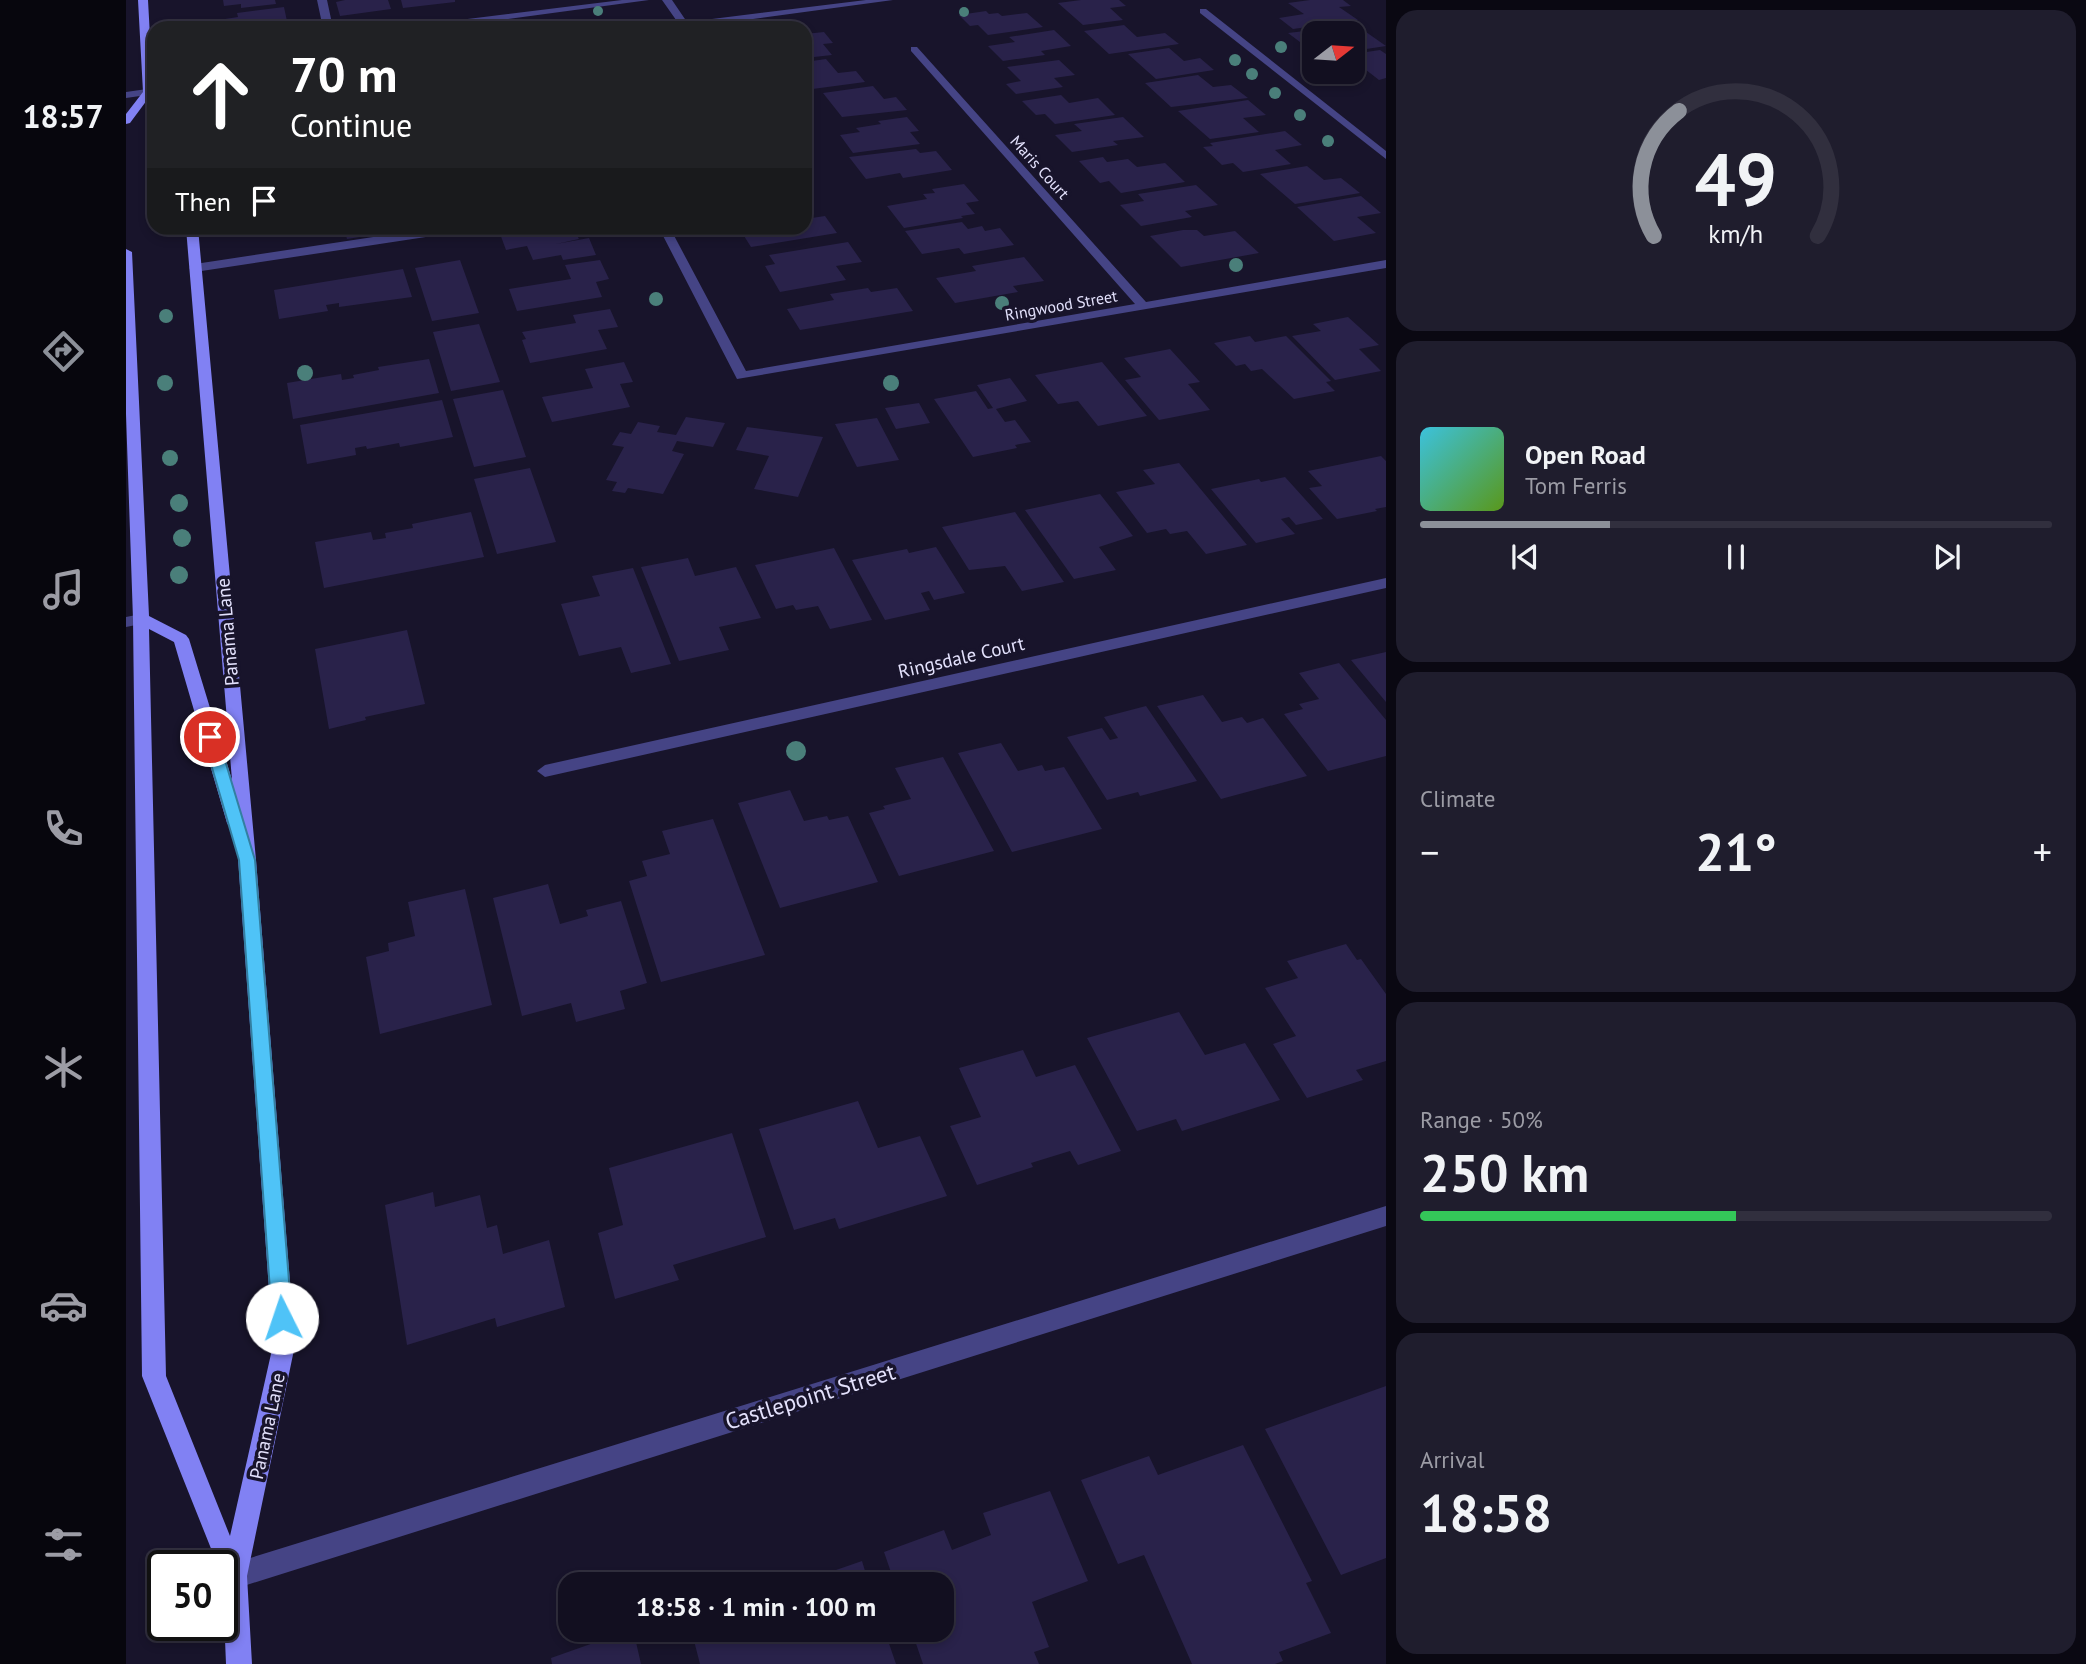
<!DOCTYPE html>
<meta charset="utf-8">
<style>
body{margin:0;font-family:"PT Sans",sans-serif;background:#1f1d2d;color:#f1f3f6;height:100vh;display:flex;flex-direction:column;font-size:26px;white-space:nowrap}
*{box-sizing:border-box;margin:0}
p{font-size:23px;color:#9c9ca5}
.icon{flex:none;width:38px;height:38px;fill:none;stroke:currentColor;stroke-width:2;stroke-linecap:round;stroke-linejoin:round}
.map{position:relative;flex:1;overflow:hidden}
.drawer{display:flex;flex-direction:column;gap:10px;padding:10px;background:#0a0812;width:700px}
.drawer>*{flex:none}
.banner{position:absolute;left:21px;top:21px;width:665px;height:214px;border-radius:21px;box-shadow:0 4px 10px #0003,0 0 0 2px #312f3e;background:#202124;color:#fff;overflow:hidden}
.needle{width:46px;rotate:73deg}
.controls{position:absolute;left:1176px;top:21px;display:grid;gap:14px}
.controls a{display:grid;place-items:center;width:63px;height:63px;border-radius:14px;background:#120f20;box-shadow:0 4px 10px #0003,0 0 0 2px #312f3e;font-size:35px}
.speed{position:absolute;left:21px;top:1550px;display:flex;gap:14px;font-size:35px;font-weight:700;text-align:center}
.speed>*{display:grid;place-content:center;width:91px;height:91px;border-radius:50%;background:#120f20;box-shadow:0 4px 10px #0003,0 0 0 2px #312f3e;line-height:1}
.speed .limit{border:4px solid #111;border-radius:10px;background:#fff;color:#111}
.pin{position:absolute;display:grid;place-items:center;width:60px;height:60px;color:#fff;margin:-30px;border:4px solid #fff;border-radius:50%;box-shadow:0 2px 7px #0007}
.me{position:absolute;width:77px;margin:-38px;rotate:356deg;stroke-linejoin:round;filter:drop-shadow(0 0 5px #0008)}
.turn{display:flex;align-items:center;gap:24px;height:147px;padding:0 28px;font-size:32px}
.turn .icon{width:91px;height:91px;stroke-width:2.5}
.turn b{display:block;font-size:49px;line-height:60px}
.then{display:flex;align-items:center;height:66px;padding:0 28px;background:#0003;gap:14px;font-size:26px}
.big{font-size:52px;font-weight:800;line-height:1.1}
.drawer .card{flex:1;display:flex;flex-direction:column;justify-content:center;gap:10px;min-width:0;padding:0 24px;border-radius:21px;background:#1f1d2d}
.drawer .dial{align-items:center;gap:0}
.dial svg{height:182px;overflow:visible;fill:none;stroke:#312f3e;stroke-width:7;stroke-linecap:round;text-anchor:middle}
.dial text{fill:#f1f3f6;stroke:none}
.song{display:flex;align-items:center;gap:21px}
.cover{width:84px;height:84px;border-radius:10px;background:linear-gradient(135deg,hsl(190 70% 55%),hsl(90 70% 35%))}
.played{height:7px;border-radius:4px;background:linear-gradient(90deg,#8c9099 30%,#312f3e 30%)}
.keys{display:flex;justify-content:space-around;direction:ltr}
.heat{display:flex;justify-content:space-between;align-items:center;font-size:38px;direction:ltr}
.charge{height:10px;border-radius:5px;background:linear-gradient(90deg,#34c759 50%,#312f3e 0)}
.trip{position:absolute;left:432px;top:1572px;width:396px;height:70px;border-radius:21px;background:#120f20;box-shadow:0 4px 10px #0003,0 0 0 2px #312f3e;font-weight:800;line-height:70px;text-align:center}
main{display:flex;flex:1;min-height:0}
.tab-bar{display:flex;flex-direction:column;width:126px;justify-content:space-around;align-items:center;background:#07060d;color:#9c9ca5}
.tab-bar .icon{width:49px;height:49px}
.tab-bar .selected{color:#8c9099}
.tab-bar b{font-size:32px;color:#f1f3f6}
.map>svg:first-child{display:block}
</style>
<main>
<nav class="tab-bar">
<b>18:57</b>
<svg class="icon selected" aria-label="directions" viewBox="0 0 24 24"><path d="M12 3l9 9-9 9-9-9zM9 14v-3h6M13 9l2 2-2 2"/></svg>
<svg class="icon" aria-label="music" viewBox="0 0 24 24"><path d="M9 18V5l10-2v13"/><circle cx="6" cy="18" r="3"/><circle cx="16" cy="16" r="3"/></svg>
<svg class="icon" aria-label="phone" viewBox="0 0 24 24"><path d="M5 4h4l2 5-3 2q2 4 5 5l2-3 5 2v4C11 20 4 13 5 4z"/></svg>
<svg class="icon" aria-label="climate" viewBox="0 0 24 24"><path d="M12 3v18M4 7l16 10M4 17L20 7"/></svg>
<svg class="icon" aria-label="car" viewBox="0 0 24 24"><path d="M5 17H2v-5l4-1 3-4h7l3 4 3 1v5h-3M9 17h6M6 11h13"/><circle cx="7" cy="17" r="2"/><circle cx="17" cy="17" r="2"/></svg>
<svg class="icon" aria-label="filters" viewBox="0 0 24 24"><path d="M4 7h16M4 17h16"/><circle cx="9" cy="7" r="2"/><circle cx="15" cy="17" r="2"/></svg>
</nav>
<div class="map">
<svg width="1260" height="1664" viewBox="0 0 1260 1664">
<rect width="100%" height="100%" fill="#18142b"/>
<path fill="#29224a" d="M 97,0 L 149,0 L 150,4 L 115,8 L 115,4 L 98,6 Z
M 219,0 L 262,0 L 265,9 L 214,16 L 210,2 Z
M 275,0 L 329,0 L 329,2 L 277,8 Z
M 955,0 L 993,0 L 1000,6 L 984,8 L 997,20 L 957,25 L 932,3 Z
M 1184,0 L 1217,0 L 1225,6 L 1213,7 L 1232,20 L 1167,29 L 1153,18 L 1178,14 L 1162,3 Z
M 158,7 L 162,26 L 101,28 L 99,19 L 112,17 L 111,13 Z
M 860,11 L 863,14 L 872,13 L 876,16 L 901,13 L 917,27 L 862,35 L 852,25 L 844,26 L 833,15 Z
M 998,25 L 1011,37 L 1039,33 L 1053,44 L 983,54 L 958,31 Z
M 1230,25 L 1260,46 L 1227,51 L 1227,33 L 1188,33 L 1188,43 L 1178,45 L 1162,33 Z
M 928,30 L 945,46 L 915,51 L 919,55 L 877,61 L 862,46 L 889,42 L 883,37 Z
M 698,32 L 707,43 L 697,44 L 706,55 L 679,58 L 679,34 Z
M 1043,48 L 1058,61 L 1074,58 L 1088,70 L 1030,79 L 1002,54 Z
M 1254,50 L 1260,54 L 1260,78 L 1253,80 L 1235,66 L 1227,67 L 1227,54 Z
M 700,59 L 712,73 L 730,71 L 739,82 L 679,90 L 679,62 Z
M 933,60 L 949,75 L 928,78 L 937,87 L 890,94 L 880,84 L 895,81 L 881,67 Z
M 1072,75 L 1087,87 L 1105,85 L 1122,98 L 1045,107 L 1019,83 Z
M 747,86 L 758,99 L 770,97 L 781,110 L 716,117 L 697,93 Z
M 935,95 L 943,103 L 972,98 L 989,115 L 929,124 L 919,114 L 910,115 L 896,101 Z
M 1122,100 L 1140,115 L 1117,118 L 1133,132 L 1084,139 L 1052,111 Z
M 781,117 L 793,131 L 784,132 L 794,144 L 727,153 L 714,135 L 734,132 L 730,128 L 755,124 L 752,121 Z
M 997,117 L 1018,137 L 987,141 L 992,145 L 946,152 L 929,135 L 956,131 L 948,124 Z
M 1159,131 L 1176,145 L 1149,150 L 1165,164 L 1117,172 L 1107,163 L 1096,165 L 1077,147 L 1087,146 L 1084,143 Z
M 790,149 L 794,153 L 810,151 L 826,170 L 777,178 L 774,173 L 740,179 L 723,157 Z
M 977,157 L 981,162 L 1002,159 L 1011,167 L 1039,163 L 1059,182 L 995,193 L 983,181 L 974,183 L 953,161 Z
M 1181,166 L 1198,180 L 1215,178 L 1234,193 L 1169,204 L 1134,174 Z
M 838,184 L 853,201 L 840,203 L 849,214 L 835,216 L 837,218 L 778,228 L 761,206 L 801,199 L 797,194 L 809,193 L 806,189 Z
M 1070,185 L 1092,205 L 1059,211 L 1066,217 L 1015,226 L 994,205 L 1018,201 L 1012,194 Z
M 1235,196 L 1255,213 L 1231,217 L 1250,233 L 1208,241 L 1171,207 Z
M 699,216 L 711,233 L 625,247 L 613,228 L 679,228 L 679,219 Z
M 836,222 L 842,229 L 856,226 L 859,231 L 874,228 L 888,245 L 838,254 L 833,248 L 796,254 L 779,231 Z
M 218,228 L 284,228 L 284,229 L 221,239 Z
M 397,228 L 447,228 L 453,239 L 430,244 L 463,238 L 470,255 L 437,260 L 435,255 L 407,260 L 401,246 L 380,250 L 373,231 Z
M 1057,230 L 1071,230 L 1078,236 L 1109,231 L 1133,253 L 1055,267 L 1024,236 Z
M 722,242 L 736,262 L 710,266 L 720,280 L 654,292 L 639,266 L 649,264 L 643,255 Z
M 898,257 L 918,281 L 887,286 L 892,292 L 829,303 L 810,278 L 850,271 L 846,266 Z
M 334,260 L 353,313 L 306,321 L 289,268 Z
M 474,260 L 483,279 L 470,282 L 476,297 L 391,311 L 383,289 L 445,279 L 439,265 Z
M 277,269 L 286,297 L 213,307 L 213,303 L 200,305 L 202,311 L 153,319 L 148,290 Z
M 742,288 L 745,292 L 771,288 L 787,311 L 674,330 L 661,309 L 708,300 L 704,294 Z
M 484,309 L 492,327 L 472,330 L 481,349 L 404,363 L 396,340 L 400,339 L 396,332 L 450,323 L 447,315 Z
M 1222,317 L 1253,345 L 1233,349 L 1255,371 L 1209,380 L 1166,336 L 1195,331 L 1187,324 Z
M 353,324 L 374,382 L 325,391 L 307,332 Z
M 1124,336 L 1129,342 L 1160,336 L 1205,381 L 1200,382 L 1209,391 L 1168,399 L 1136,369 L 1125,371 L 1119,364 L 1110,366 L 1088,343 Z
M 1044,349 L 1074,382 L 1062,384 L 1084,410 L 1033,420 L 999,380 L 1015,377 L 998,358 Z
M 303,359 L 313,393 L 167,419 L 161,383 L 215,374 L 216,380 L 228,378 L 227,375 L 253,370 L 252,367 Z
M 498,362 L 507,382 L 494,384 L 504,407 L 426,422 L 416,397 L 467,388 L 459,369 Z
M 976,362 L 1021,416 L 972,426 L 952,401 L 932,404 L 909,375 Z
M 884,378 L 901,401 L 870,409 L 879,422 L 889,420 L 905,442 L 889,445 L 891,448 L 847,457 L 808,399 L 850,391 L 862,409 L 867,408 L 851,385 Z
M 377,390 L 400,457 L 348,467 L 327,399 Z
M 316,400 L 327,437 L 274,447 L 273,443 L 241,449 L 240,446 L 229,448 L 230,455 L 181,464 L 174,425 Z
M 793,403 L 804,423 L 770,429 L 759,408 Z
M 560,417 L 599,423 L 587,447 L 551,441 L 546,451 L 558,454 L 537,494 L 502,488 L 499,493 L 486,491 L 491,482 L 480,480 L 498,447 L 486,445 L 494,432 L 505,434 L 512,422 L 534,426 L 531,432 L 550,435 Z
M 751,418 L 773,460 L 731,467 L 709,424 Z
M 621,427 L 697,437 L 672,497 L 628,489 L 643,456 L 610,450 Z
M 1255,456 L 1260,461 L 1260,507 L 1249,509 L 1251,511 L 1211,519 L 1183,488 L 1196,486 L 1182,471 Z
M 1053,463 L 1121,545 L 1080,554 L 1061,531 L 1044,534 L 1040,529 L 1021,533 L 990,492 L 1029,484 L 1017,470 Z
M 404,468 L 430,542 L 371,554 L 348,479 Z
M 1159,477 L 1197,519 L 1170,525 L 1163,517 L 1155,519 L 1169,534 L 1130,543 L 1085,489 L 1133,479 L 1135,482 Z
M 974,494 L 1007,536 L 973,547 L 990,570 L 948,579 L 899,510 Z
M 345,512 L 358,557 L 198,588 L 189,542 L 245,532 L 247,540 L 260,538 L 259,533 L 287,528 L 286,524 Z
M 889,512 L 938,582 L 896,591 L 879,566 L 843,570 L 816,527 Z
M 810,547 L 839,593 L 808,600 L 803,591 L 795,593 L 804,610 L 759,620 L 726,560 L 781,549 L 783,553 Z
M 708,548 L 746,620 L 704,629 L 692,606 L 670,610 L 667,605 L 650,609 L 629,565 Z
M 562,558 L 569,576 L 610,567 L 635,618 L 593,627 L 603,650 L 553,661 L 515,567 Z
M 507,568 L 545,664 L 505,673 L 495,647 L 453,656 L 435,604 L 474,596 L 466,576 Z
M 281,630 L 299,704 L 239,717 L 240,720 L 203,729 L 189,649 Z
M 1260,652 L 1260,702 L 1225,660 Z
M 1213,663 L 1260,720 L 1260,756 L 1202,771 L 1158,714 L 1177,709 L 1173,704 L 1193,699 L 1173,673 Z
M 1077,695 L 1096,722 L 1116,717 L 1121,723 L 1137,718 L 1181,776 L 1095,799 L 1031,706 Z
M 1020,706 L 1071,781 L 1014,796 L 1012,792 L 981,800 L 941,737 L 976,728 L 984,740 L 992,738 L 978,717 Z
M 875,743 L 892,771 L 916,765 L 919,771 L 938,767 L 976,829 L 886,852 L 832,753 Z
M 817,757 L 868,851 L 773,876 L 743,813 L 759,809 L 757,806 L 785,799 L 769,768 Z
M 664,790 L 678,821 L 701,816 L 703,820 L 722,816 L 752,882 L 654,908 L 612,803 Z
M 587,819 L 639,955 L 535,982 L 503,881 L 521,876 L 516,861 L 544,854 L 536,831 Z
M 422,884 L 434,924 L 462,916 L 460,910 L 495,901 L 521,983 L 494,991 L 499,1009 L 450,1022 L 445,1003 L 396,1016 L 367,898 Z
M 339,889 L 366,1005 L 254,1034 L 240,957 L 263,951 L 262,943 L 289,936 L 282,902 Z
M 1220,944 L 1231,960 L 1235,959 L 1260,994 L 1260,1061 L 1230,1070 L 1237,1080 L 1181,1098 L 1147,1044 L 1170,1036 L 1139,988 L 1172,978 L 1161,961 Z
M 1053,1012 L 1079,1055 L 1119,1043 L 1154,1100 L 1056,1131 L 1050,1119 L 1011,1131 L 961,1038 Z
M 897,1050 L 910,1077 L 949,1065 L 995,1151 L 952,1165 L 944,1151 L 905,1163 L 907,1167 L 851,1185 L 824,1126 L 855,1117 L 833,1068 Z
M 732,1101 L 752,1148 L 794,1136 L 821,1196 L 713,1229 L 709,1218 L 668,1230 L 633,1129 Z
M 606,1133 L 640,1237 L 547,1265 L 553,1280 L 489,1299 L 472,1233 L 497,1225 L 483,1168 Z
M 307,1192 L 309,1207 L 354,1195 L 361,1228 L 371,1225 L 377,1254 L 423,1240 L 439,1307 L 371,1327 L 369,1318 L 281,1345 L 259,1205 Z
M 1260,1386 L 1260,1558 L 1215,1575 L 1139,1429 Z
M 1117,1445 L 1186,1581 L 1180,1583 L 1205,1633 L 1153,1652 L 1157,1661 L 1149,1664 L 1066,1664 L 1018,1555 L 992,1564 L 955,1480 L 1023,1456 L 1032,1475 Z
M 924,1491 L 962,1581 L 906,1602 L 923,1647 L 908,1652 L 913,1664 L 797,1664 L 785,1629 L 816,1629 L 816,1584 L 769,1584 L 758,1552 L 818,1530 L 826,1550 L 865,1535 L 857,1513 Z
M 736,1561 L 743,1584 L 689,1584 L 687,1578 Z
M 507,1629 L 515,1664 L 426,1664 L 425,1658 Z
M 565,1629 L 758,1629 L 770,1664 L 574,1664 Z"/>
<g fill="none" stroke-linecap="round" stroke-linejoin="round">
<path fill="#454485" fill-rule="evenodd" d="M 191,0 L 201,0 L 207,28 L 197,28 Z
M 496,0 L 523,0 L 315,28 L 288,28 L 293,25 Z
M 536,0 L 546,0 L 563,25 L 561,27 L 555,27 Z
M 307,228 L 317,228 L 319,232 L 313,235 L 69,272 L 63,268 L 69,264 Z"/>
<path fill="#454485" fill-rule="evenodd" d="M 1074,9 L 1080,9 L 1260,151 L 1260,159 L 1074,13 Z
M 785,47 L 791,47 L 1020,302 L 1260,260 L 1260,268 L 611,379 L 533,228 L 544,228 L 620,371 L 1009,304 L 785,51 Z
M 1260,578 L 1260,588 L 419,777 L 411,771 L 419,765 Z
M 15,614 L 20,615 L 23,619 L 20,623 L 0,627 L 0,617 Z
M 1260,1206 L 1260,1226 L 108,1589 L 99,1585 L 96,1578 L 99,1567 L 108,1563 Z"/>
<path fill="#454485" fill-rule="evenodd" d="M 740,0 L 767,0 L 560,28 L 533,28 L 538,25 Z
M 28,88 L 28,94 L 0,98 L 0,92 Z"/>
<path fill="#8181f3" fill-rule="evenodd" d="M 12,0 L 22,0 L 27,92 L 4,123 L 0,124 L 0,114 L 17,92 Z
M 60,228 L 72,228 L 130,860 L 169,1345 L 121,1576 L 126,1664 L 100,1664 L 96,1566 L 92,1566 L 16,1376 L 7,619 L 0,414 L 0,249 L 6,252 L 23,616 L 60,635 L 63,639 L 106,780 ZM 23,629 L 48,642 L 101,823 L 104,828 L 110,830 L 147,1345 L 104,1536 L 40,1376 Z"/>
</g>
<g fill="#4a7f7a">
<circle cx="472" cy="11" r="5"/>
<circle cx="838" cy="12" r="5"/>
<circle cx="1155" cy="47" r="6"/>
<circle cx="1109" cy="60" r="6"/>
<circle cx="1126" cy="74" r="6"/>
<circle cx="1149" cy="93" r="6"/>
<circle cx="1174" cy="115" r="6"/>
<circle cx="1202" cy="141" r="6"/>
<circle cx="1110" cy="265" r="7"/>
<circle cx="530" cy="299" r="7"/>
<circle cx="876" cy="303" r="7"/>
<circle cx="40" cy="316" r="7"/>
<circle cx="179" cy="373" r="8"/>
<circle cx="39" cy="383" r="8"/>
<circle cx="765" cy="383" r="8"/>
<circle cx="44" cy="458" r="8"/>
<circle cx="53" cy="503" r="9"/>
<circle cx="56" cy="538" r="9"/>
<circle cx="53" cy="575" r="9"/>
<circle cx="670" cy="751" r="10"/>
</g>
<path fill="#4fc3f7" stroke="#337fa1" stroke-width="2" d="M 84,732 L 92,737 L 129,860 L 166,1318 L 164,1326 L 156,1329 L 149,1326 L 146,1318 L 113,860 L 77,737 Z"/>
<g text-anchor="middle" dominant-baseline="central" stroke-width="7" stroke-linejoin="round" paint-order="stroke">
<g font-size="16" fill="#e3e1fc" stroke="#18142b">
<text transform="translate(914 167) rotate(48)">Maris Court</text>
<text transform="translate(935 305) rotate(-10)">Ringwood Street</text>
</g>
<g font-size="19" fill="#e3e1fc" stroke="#18142b">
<text transform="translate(101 632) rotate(-95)">Panama Lane</text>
<text transform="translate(835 657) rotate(-13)">Ringsdale Court</text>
<text transform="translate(141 1426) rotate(-78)">Panama Lane</text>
</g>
<g font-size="23" fill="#e3e1fc" stroke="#18142b">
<text transform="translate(684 1396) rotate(-17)">Castlepoint Street</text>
</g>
</g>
</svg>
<div class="controls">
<a><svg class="needle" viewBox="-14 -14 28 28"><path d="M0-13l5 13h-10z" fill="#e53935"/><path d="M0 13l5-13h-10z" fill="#9c9ca5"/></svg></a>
</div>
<div class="speed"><div class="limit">50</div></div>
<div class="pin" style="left:84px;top:737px;background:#d93025"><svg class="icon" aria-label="arrive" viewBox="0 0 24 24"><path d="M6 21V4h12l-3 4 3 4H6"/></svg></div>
<svg class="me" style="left:156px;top:1318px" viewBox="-20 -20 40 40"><circle r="19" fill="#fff"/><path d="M0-13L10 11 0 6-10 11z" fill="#4fc3f7"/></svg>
<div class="trip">18:58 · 1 min · 100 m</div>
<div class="banner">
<div class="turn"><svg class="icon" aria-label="ahead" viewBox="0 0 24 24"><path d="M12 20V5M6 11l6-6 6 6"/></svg><div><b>70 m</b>Continue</div></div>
<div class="then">Then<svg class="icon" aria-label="arrive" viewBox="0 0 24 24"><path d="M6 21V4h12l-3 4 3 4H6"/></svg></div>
</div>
</div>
<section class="drawer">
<div class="card dial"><svg viewBox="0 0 100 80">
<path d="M14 69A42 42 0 1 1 86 69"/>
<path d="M14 69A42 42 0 0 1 25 14" stroke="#8c9099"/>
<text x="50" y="56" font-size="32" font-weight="700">49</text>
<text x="50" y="72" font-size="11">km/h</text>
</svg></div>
<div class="card">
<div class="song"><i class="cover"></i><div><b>Open Road</b><p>Tom Ferris</p></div></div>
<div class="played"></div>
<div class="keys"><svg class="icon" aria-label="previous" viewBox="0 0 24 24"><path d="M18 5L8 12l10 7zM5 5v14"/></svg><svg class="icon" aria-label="pause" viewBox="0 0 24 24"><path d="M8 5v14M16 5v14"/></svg><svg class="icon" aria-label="next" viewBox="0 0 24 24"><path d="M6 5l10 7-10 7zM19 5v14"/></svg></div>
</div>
<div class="card"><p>Climate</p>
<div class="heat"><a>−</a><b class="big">21°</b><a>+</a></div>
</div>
<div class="card"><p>Range · 50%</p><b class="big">250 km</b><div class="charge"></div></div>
<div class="card"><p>Arrival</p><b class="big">18:58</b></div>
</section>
</main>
